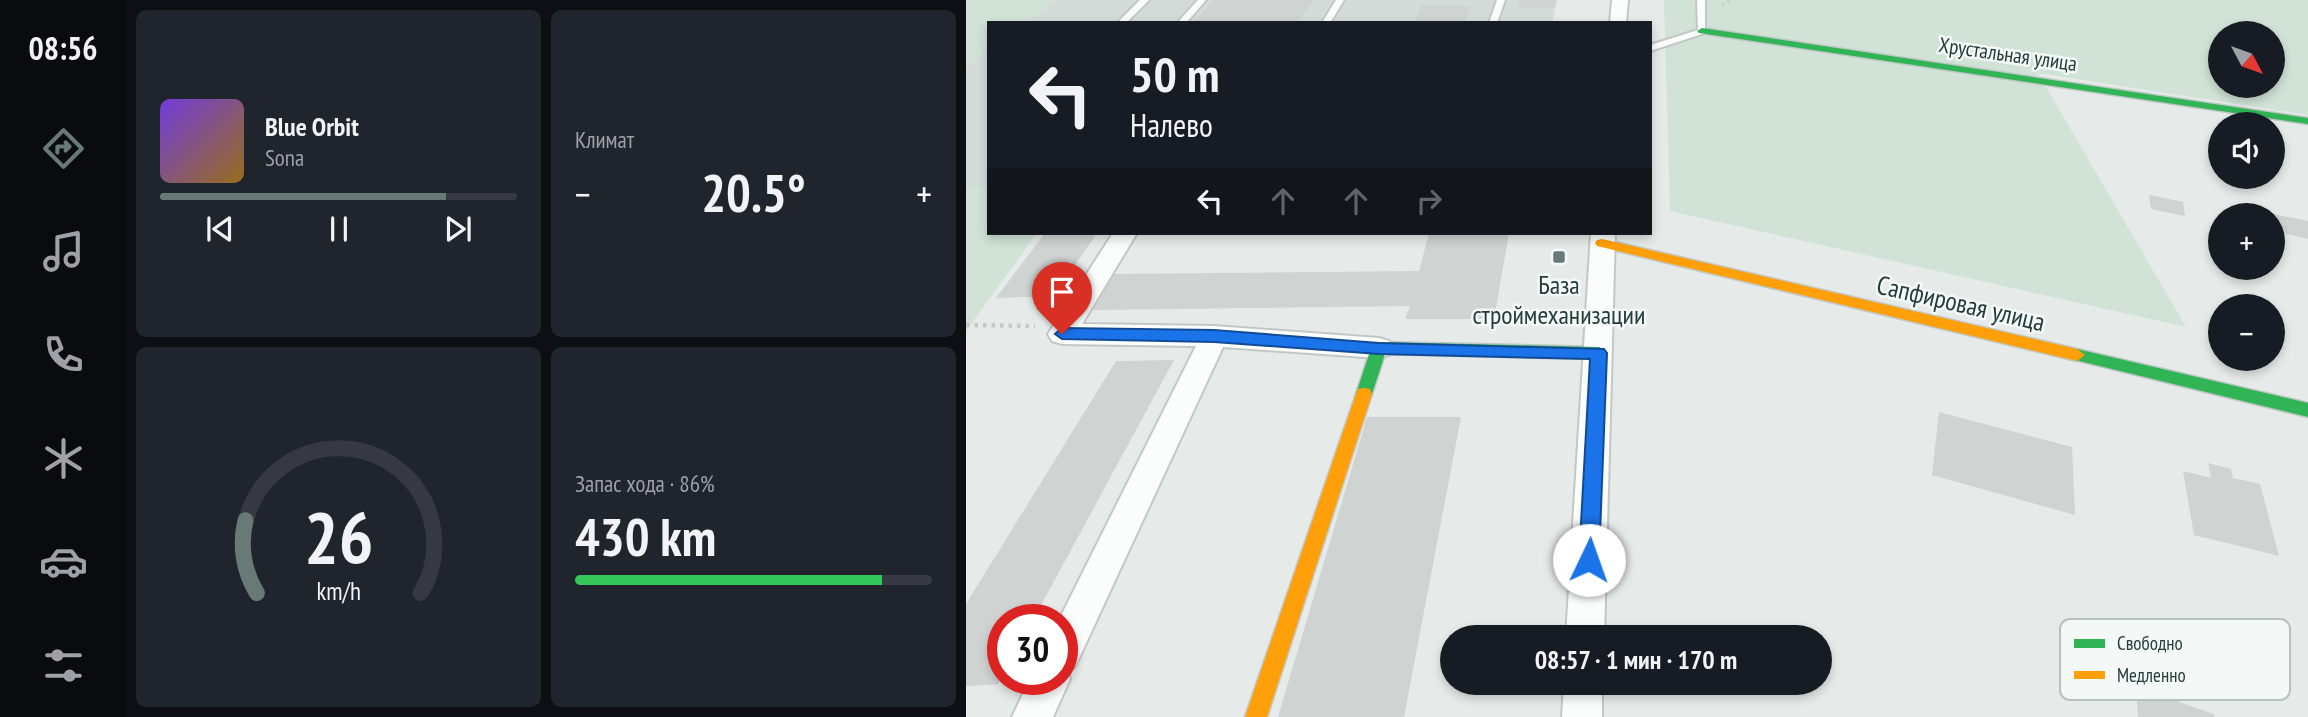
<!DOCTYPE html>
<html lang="ru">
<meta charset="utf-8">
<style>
body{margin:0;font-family:"PT Sans Narrow",sans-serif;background:#20242c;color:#f1f3f6;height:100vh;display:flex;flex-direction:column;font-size:26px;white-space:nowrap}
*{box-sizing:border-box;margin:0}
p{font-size:23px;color:#9ea1a6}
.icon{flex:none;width:38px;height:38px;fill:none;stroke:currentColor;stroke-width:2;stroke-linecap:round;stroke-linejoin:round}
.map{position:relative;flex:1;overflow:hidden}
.side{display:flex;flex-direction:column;gap:10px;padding:10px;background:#0d0f14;width:840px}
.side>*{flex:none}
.top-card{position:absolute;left:21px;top:21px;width:665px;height:214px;border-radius:0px;box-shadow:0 4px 10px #0003;background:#171b24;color:#f1f3f6;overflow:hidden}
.needle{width:46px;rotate:131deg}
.tools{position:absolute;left:1242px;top:21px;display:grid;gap:14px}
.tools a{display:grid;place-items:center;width:77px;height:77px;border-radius:50%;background:#171b24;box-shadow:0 4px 10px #0003;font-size:35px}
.speed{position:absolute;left:21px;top:604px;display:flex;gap:14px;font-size:35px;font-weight:700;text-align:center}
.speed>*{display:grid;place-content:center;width:91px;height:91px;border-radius:50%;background:#171b24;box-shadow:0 4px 10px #0003;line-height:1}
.speed .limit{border:10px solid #d22;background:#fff;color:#111}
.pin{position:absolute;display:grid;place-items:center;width:60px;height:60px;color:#fff;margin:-72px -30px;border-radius:50% 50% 50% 0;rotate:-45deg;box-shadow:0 0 7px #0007}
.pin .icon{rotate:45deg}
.me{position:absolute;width:77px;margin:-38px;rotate:3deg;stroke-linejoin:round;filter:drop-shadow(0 0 5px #0008)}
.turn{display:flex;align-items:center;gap:24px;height:147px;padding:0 28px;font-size:32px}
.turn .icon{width:91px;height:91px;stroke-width:2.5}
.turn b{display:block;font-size:49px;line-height:60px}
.lanes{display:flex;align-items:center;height:66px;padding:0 28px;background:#0003;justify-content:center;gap:35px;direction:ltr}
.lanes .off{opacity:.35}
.big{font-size:52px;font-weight:600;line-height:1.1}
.side .widget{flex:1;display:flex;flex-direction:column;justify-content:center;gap:10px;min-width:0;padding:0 24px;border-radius:10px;background:#20242c}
.side .dial{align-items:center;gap:0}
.dial svg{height:182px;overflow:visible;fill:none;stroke:#363941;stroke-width:7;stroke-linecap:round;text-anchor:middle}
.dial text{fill:#f1f3f6;stroke:none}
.song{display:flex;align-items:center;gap:21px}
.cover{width:84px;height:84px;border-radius:10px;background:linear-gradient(135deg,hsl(260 70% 55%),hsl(40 70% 35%))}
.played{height:7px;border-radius:4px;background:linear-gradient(90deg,#687a76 80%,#363941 80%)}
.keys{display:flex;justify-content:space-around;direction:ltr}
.heat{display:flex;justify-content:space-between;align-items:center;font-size:38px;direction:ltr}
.charge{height:10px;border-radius:5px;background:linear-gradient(90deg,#34c759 86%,#363941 0)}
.side .tiles{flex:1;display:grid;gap:10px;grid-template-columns:repeat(2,1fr)}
.trip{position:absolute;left:474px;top:625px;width:392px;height:70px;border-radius:35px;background:#171b24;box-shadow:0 4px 10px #0003;font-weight:600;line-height:70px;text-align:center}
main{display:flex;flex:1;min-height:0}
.dock{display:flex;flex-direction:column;width:126px;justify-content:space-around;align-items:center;background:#090b0e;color:#9ea1a6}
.dock .icon{width:49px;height:49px}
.dock .current{color:#687a76}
.dock b{font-size:32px;color:#f1f3f6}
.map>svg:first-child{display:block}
</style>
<main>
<nav class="dock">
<b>08:56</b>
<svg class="icon current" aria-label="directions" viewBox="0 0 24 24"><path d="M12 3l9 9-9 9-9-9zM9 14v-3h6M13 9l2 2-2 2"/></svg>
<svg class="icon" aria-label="music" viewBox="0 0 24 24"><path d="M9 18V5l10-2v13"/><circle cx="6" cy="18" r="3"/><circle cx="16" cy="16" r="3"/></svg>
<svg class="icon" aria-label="phone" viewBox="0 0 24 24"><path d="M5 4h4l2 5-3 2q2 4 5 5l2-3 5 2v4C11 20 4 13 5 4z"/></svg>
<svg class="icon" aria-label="climate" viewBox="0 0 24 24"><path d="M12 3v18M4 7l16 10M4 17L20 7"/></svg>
<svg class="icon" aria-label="car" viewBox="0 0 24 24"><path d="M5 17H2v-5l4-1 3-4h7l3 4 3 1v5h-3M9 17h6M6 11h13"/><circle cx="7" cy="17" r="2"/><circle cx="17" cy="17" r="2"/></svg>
<svg class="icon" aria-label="filters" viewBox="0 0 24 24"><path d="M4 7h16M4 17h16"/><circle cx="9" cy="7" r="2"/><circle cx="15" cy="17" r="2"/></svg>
</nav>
<section class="side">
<div class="tiles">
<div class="widget">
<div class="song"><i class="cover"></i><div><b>Blue Orbit</b><p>Sona</p></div></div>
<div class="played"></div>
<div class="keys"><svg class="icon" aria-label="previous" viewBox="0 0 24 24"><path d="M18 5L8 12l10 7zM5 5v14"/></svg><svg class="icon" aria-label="pause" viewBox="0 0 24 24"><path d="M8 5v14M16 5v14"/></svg><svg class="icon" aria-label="next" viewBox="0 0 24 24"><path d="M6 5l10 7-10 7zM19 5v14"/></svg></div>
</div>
<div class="widget"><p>Климат</p>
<div class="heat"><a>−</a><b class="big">20.5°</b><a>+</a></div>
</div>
<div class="widget dial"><svg viewBox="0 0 100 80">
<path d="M14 69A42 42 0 1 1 86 69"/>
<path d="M14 69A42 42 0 0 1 9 37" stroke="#687a76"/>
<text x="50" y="56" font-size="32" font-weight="700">26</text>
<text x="50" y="72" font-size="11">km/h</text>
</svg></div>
<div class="widget"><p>Запас хода · 86%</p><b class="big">430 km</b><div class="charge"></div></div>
</div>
</section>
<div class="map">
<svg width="1342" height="717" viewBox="0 0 1342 717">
<rect width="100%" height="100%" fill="#e6ebe9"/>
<path fill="#d4dcd9" d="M 89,0 L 591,0 L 586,23 L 59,23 Z
M 23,49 L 23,188 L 0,189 L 0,66 Z"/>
<path fill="#d0e3d6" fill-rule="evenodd" d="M 0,0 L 89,0 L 58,23 L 23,23 L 23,49 L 0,66 Z
M 698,0 L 1342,0 L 1342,115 L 1072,73 L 1220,327 L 704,211 ZM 1255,33 L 1307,33 L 1307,86 L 1255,86 Z
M 23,187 L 23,233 L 71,233 L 0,331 L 0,188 Z"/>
<path fill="#cfd3d2" d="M 248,0 L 348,0 L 331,23 L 227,23 Z
M 554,0 L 591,0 L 589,8 L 552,8 Z
M 456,5 L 505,6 L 498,23 L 448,23 Z
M 1183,195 L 1217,202 L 1219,216 L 1185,209 Z
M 1307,214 L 1342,221 L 1342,239 L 1307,231 Z
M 79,233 L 131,233 L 88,296 L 30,298 Z
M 463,233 L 543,233 L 528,319 L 439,319 L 444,306 L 124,310 L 148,274 L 453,271 Z
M 208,360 L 67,620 L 37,620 L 37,675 L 32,684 L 0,686 L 0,604 L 150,361 Z
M 973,412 L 1106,447 L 1109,515 L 966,475 Z
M 401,417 L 495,417 L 438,717 L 312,717 Z
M 1242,463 L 1265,469 L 1267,478 L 1294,484 L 1313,556 L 1228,535 L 1217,471 L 1245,478 Z
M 1170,687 L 1248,714 L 1248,717 L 1172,717 Z"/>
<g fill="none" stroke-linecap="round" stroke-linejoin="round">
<defs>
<path id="lane" d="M 174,0 L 183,0 L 160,23 L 151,23 Z
M 232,0 L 240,0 L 220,23 L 211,23 Z
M 370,0 L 378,0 L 364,23 L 356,23 Z
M 531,0 L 539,0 L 531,23 L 523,23 Z
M 731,0 L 739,0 L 739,33 L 684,51 L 684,45 L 732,30 Z"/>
<path id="street" d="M 646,0 L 662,0 L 660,23 L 644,23 Z
M 147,233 L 171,233 L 116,324 L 248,326 L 413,338 L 423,341 L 427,348 L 423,355 L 413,358 L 257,347 L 109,667 L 101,671 L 104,679 L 87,717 L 46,717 L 64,679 L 96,679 L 96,620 L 93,620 L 230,346 L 96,344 L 86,341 L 82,334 Z
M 625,233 L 649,233 L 638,637 L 600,637 Z
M 598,682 L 636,682 L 636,717 L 596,717 Z"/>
<path id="fast" d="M 736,28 L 1342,118 L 1342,124 L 733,33 L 731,31 Z
M 413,342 L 633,347 L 641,353 L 633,359 L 419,354 L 406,394 L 404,399 L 392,399 L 390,394 L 405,348 Z
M 1111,349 L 1342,403 L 1342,417 L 1105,359 L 1103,355 Z"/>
<path id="slow" d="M 636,239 L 1111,349 L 1119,355 L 1111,361 L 631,246 L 629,243 L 631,240 Z
M 398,388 L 404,389 L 406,394 L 301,717 L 279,717 L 390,394 L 392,389 Z"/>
</defs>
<use href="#lane" stroke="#c3c8c6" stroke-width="4"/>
<use href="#street" stroke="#c3c8c6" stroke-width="4"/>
<use href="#fast" stroke="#c2c8c6" stroke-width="3"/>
<use href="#slow" stroke="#c2c8c6" stroke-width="3"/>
<path stroke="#c2cbc8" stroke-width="2.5" stroke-dasharray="2.5 3.5" stroke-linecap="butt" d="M 756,5 L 765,0"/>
<path stroke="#c2cbc8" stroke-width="4.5" stroke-dasharray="3.5 5" stroke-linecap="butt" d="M 0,325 L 69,326"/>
<use href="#lane" fill="#fbfcfc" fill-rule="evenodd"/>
<use href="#street" fill="#fbfcfc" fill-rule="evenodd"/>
<use href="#fast" fill="#30b455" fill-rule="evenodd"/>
<use href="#slow" fill="#ff9f0a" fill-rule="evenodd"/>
</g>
<path fill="#1a73e8" stroke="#114b97" stroke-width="2" d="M 96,328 L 248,330 L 413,343 L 638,349 L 641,353 L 633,560 L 630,566 L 623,569 L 616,566 L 613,560 L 624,359 L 413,354 L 248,342 L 96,339 L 89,334 Z"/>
<rect fill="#687a76" stroke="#f4f9f7" stroke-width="2.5" x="586" y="250" width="14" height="14" rx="3.5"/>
<g text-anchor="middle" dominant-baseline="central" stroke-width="5" stroke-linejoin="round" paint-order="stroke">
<g font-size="21" fill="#243d38" stroke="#f4f9f7">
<text transform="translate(1042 54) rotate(8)">Хрустальная улица</text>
</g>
<g font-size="26" fill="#243d38" stroke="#f4f9f7">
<text x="593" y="284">База<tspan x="593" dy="30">строймеханизации</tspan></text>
</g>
<g font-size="26" fill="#243d38" stroke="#f4f9f7">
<text transform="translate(995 303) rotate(13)">Сапфировая улица</text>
</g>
</g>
<rect x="1094" y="619" width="230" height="81" rx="10" fill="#f4f9f7" stroke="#b6c1be" stroke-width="2"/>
<rect x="1108" y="639" width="31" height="9" fill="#30b455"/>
<rect x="1108" y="671" width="31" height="8" fill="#ff9f0a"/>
<g font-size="19" fill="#243d38">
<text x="1151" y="650">Свободно</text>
<text x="1151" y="682">Медленно</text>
</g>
</svg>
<div class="tools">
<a><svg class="needle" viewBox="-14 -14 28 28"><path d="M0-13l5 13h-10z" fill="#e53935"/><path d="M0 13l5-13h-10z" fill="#9ea1a6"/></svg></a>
<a><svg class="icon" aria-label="sound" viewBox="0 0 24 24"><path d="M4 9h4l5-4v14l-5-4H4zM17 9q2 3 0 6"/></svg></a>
<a>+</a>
<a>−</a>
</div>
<div class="speed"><div class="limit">30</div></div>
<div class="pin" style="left:96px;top:334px;background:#d93025"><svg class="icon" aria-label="arrive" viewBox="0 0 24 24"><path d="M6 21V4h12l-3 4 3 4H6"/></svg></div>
<svg class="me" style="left:623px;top:560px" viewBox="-20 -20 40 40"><circle r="19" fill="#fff"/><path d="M0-13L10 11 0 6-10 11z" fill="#1a73e8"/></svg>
<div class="trip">08:57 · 1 мин · 170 m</div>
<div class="top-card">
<div class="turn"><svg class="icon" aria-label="left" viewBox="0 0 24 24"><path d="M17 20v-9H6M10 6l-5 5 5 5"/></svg><div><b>50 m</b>Налево</div></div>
<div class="lanes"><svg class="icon" aria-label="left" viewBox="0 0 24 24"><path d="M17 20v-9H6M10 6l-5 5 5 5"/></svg><svg class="icon off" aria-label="ahead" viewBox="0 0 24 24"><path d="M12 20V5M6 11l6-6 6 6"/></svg><svg class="icon off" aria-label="ahead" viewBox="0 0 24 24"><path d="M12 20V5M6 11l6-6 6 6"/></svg><svg class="icon off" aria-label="right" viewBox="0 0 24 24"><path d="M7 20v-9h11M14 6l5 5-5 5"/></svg></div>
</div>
</div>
</main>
